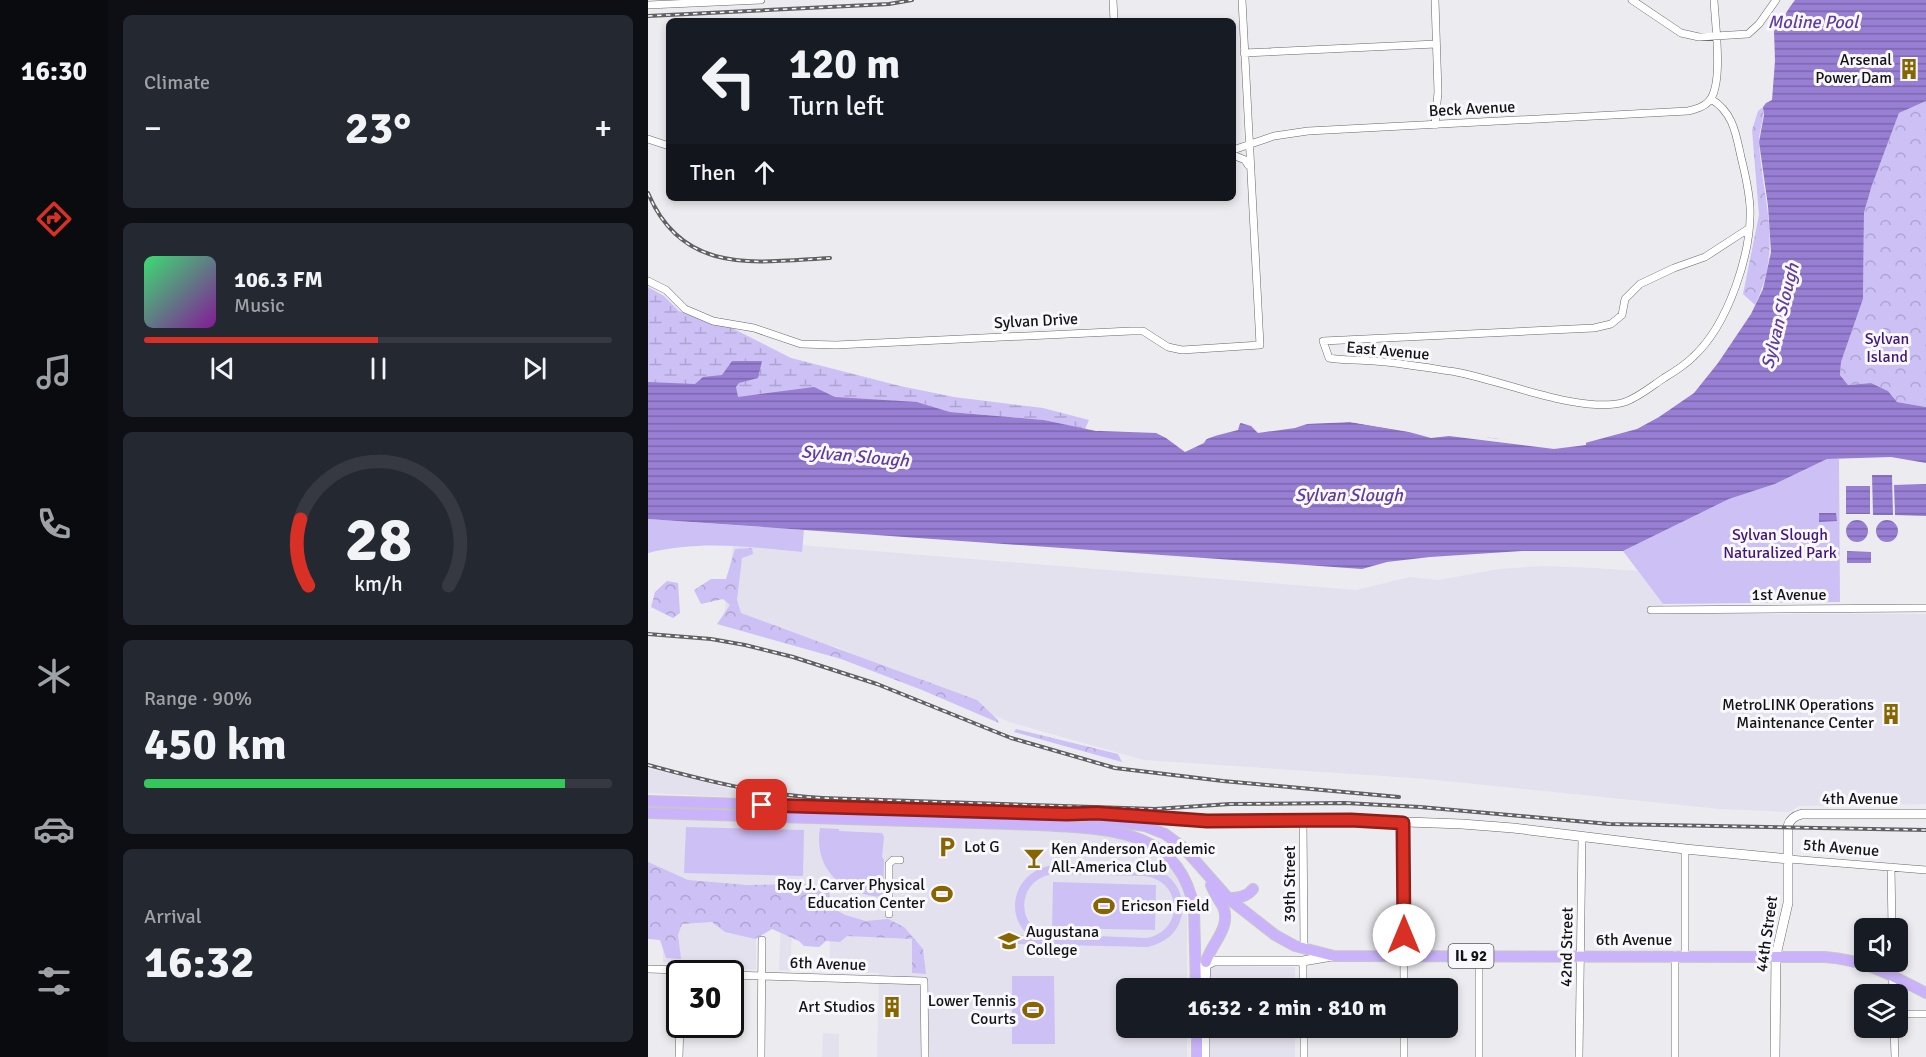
<!DOCTYPE html>
<meta charset="utf-8">
<style>
body{margin:0;font-family:Signika,sans-serif;background:#242831;color:#f1f3f6;height:100vh;display:flex;flex-direction:column;font-size:22px;white-space:nowrap}
*{box-sizing:border-box;margin:0}
p{font-size:20px;color:#9ea1a6}
.icon{flex:none;width:33px;height:33px;fill:none;stroke:currentColor;stroke-width:2;stroke-linecap:round;stroke-linejoin:round}
.map{position:relative;flex:1;overflow:hidden}
.panel{display:flex;flex-direction:column;gap:15px;padding:15px;background:#0d0f14;width:540px}
.panel>*{flex:none}
.guide{position:absolute;left:18px;top:18px;width:570px;height:183px;border-radius:9px;box-shadow:0 3px 9px #0003;background:#171b24;color:#f1f3f6;overflow:hidden}
.tools{position:absolute;left:1206px;top:918px;display:grid;gap:12px}
.tools a{display:grid;place-items:center;width:54px;height:54px;border-radius:9px;background:#171b24;box-shadow:0 3px 9px #0003;font-size:30px}
.speed{position:absolute;left:18px;top:960px;display:flex;gap:12px;font-size:30px;font-weight:700;text-align:center}
.speed>*{display:grid;place-content:center;width:78px;height:78px;border-radius:50%;background:#171b24;box-shadow:0 3px 9px #0003;line-height:1}
.speed .limit{border:3px solid #111;border-radius:9px;background:#fff;color:#111}
.pin{position:absolute;display:grid;place-items:center;width:51px;height:51px;color:#fff;margin:-26px;border-radius:12px;box-shadow:0 3px 9px #0006}
.me{position:absolute;width:66px;margin:-33px;rotate:0deg;stroke-linejoin:round;filter:drop-shadow(0 0 4px #0008)}
.turn{display:flex;align-items:center;gap:21px;height:126px;padding:0 24px;font-size:27px}
.turn .icon{width:78px;height:78px;stroke-width:2.5}
.turn b{display:block;font-size:42px;line-height:51px}
.then{display:flex;align-items:center;height:57px;padding:0 24px;background:#0003;gap:12px;font-size:22px}
.big{font-size:45px;font-weight:800;line-height:1.1}
.panel .card{flex:1;display:flex;flex-direction:column;justify-content:center;gap:9px;min-width:0;padding:0 21px;border-radius:9px;background:#242831}
.panel .dial{align-items:center;gap:0}
.dial svg{height:156px;overflow:visible;fill:none;stroke:#363941;stroke-width:7;stroke-linecap:round;text-anchor:middle}
.dial text{fill:#f1f3f6;stroke:none}
.song{display:flex;align-items:center;gap:18px}
.cover{width:72px;height:72px;border-radius:9px;background:linear-gradient(135deg,hsl(140 70% 55%),hsl(290 70% 35%))}
.played{height:6px;border-radius:3px;background:linear-gradient(90deg,#d93025 50%,#363941 50%)}
.keys{display:flex;justify-content:space-around;direction:ltr}
.heat{display:flex;justify-content:space-between;align-items:center;font-size:33px;direction:ltr}
.charge{height:9px;border-radius:4px;background:linear-gradient(90deg,#34c759 90%,#363941 0)}
.trip{position:absolute;left:468px;top:978px;width:342px;height:60px;border-radius:9px;background:#171b24;box-shadow:0 3px 9px #0003;font-weight:800;line-height:60px;text-align:center}
main{display:flex;flex:1;min-height:0}
.tab-bar{display:flex;flex-direction:column;width:108px;justify-content:space-around;align-items:center;background:#090b0e;color:#9ea1a6}
.tab-bar .icon{width:42px;height:42px}
.tab-bar .selected{color:#d93025}
.tab-bar b{font-size:27px;color:#f1f3f6}
.map>svg:first-child{display:block}
</style>
<main>
<nav class="tab-bar">
<b>16:30</b>
<svg class="icon selected" aria-label="directions" viewBox="0 0 24 24"><path d="M12 3l9 9-9 9-9-9zM9 14v-3h6M13 9l2 2-2 2"/></svg>
<svg class="icon" aria-label="music" viewBox="0 0 24 24"><path d="M9 18V5l10-2v13"/><circle cx="6" cy="18" r="3"/><circle cx="16" cy="16" r="3"/></svg>
<svg class="icon" aria-label="phone" viewBox="0 0 24 24"><path d="M5 4h4l2 5-3 2q2 4 5 5l2-3 5 2v4C11 20 4 13 5 4z"/></svg>
<svg class="icon" aria-label="climate" viewBox="0 0 24 24"><path d="M12 3v18M4 7l16 10M4 17L20 7"/></svg>
<svg class="icon" aria-label="car" viewBox="0 0 24 24"><path d="M5 17H2v-5l4-1 3-4h7l3 4 3 1v5h-3M9 17h6M6 11h13"/><circle cx="7" cy="17" r="2"/><circle cx="17" cy="17" r="2"/></svg>
<svg class="icon" aria-label="filters" viewBox="0 0 24 24"><path d="M4 7h16M4 17h16"/><circle cx="9" cy="7" r="2"/><circle cx="15" cy="17" r="2"/></svg>
</nav>
<section class="panel">
<div class="card"><p>Climate</p>
<div class="heat"><a>−</a><b class="big">23°</b><a>+</a></div>
</div>
<div class="card">
<div class="song"><i class="cover"></i><div><b>106.3 FM</b><p>Music</p></div></div>
<div class="played"></div>
<div class="keys"><svg class="icon" aria-label="previous" viewBox="0 0 24 24"><path d="M18 5L8 12l10 7zM5 5v14"/></svg><svg class="icon" aria-label="pause" viewBox="0 0 24 24"><path d="M8 5v14M16 5v14"/></svg><svg class="icon" aria-label="next" viewBox="0 0 24 24"><path d="M6 5l10 7-10 7zM19 5v14"/></svg></div>
</div>
<div class="card dial"><svg viewBox="0 0 100 80">
<path d="M14 69A42 42 0 1 1 86 69"/>
<path d="M14 69A42 42 0 0 1 10 35" stroke="#d93025"/>
<text x="50" y="56" font-size="32" font-weight="700">28</text>
<text x="50" y="72" font-size="11">km/h</text>
</svg></div>
<div class="card"><p>Range · 90%</p><b class="big">450 km</b><div class="charge"></div></div>
<div class="card"><p>Arrival</p><b class="big">16:32</b></div>
</section>
<div class="map">
<svg width="1278" height="1057" viewBox="0 0 1278 1057">
<defs>
<pattern id="forest-crowns" width="20" height="18" patternUnits="userSpaceOnUse" patternTransform="scale(1.5)"><rect width="20" height="18" fill="#cdc0f5"/><path d="M2 6a3 3 0 1 1 6 0M12 15a3 3 0 1 1 6 0" fill="none" stroke="#afa4d1"/></pattern>
<pattern id="wetland-marsh" width="20" height="14" patternUnits="userSpaceOnUse" patternTransform="scale(1.5)"><rect width="20" height="14" fill="#cdc0f5"/><path d="M1 5h8M5 5V1M11 12h8M15 12V8" fill="none" stroke="#afa4d1"/></pattern>
<pattern id="water-rules" width="6" height="5" patternUnits="userSpaceOnUse" patternTransform="scale(1.5)"><rect width="6" height="5" fill="#987fd4"/><path d="M0 2.5h6" fill="none" stroke="#7b67ab"/></pattern>
</defs>
<rect width="100%" height="100%" fill="#ecebf0"/>
<path fill="#e4e1ee" d="M 115,542 L 708,590 L 762,577 L 790,580 L 851,569 L 895,566 L 948,568 L 990,571 L 1015,604 L 1016,614 L 1278,614 L 1278,804 L 1151,806 L 1141,812 L 1072,809 L 778,779 L 496,760 L 361,722 L 189,647 L 124,632 L 76,616 L 85,546 Z
M 0,768 L 91,791 L 128,799 L 0,793 Z
M 0,818 L 393,830 L 441,833 L 475,839 L 511,858 L 527,872 L 535,891 L 539,911 L 539,988 L 478,988 L 478,1028 L 539,1028 L 539,1057 L 229,1057 L 231,973 L 182,972 L 182,919 L 145,918 L 142,971 L 131,970 L 133,917 L 108,916 L 108,970 L 81,968 L 59,964 L 15,962 L 15,928 L 0,928 Z
M 565,966 L 647,967 L 647,988 L 562,988 L 562,968 Z
M 561,1028 L 647,1028 L 647,1057 L 561,1057 Z
M 175,1033 L 191,1034 L 191,1057 L 174,1057 Z"/>
<path fill="url(#forest-crowns)" d="M 1278,101 L 1278,407 L 1249,402 L 1240,391 L 1223,383 L 1200,385 L 1192,375 L 1193,362 L 1215,299 L 1216,213 C 1218,204 1221,197 1223,188 L 1251,113 Z
M 1115,107 C 1117,120 1110,132 1111,144 C 1115,203 1135,247 1107,305 L 1095,294 L 1111,215 L 1104,130 L 1110,111 Z
M 104,548 L 105,554 L 94,558 L 89,600 L 93,613 L 329,700 L 349,719 L 351,723 L 274,690 L 193,659 L 69,624 L 82,605 L 75,599 L 53,604 L 46,590 L 63,579 L 78,579 L 87,549 Z
M 19,581 L 30,583 L 32,613 L 25,618 L 3,607 L 7,592 Z
M 368,729 L 470,754 L 474,762 L 366,732 Z
M 0,862 L 40,880 L 99,885 L 159,884 L 181,891 L 183,907 L 197,915 L 218,921 L 240,919 L 256,927 L 275,949 L 278,974 L 264,973 L 264,939 L 199,936 L 192,942 L 178,941 L 171,947 L 156,946 L 151,941 L 124,929 L 107,939 L 77,932 L 64,922 L 34,924 L 30,935 L 33,959 L 18,958 L 12,940 L 0,939 Z"/>
<path fill="url(#wetland-marsh)" d="M 0,287 L 16,296 L 31,311 L 65,324 L 82,327 L 143,358 L 252,386 L 306,397 L 395,408 L 441,420 L 437,429 L 396,420 L 302,412 L 269,402 L 253,405 L 0,393 Z"/>
<path fill="#cdc0f5" fill-rule="evenodd" d="M 1179,459 L 1191,459 L 1192,602 L 1015,604 L 975,551 L 1081,499 L 1127,484 Z
M 0,519 L 156,530 L 154,552 C 102,547 51,540 0,553 Z
M 38,827 L 156,830 L 155,876 L 36,873 Z
M 172,828 L 191,829 L 191,831 L 234,833 L 236,837 L 234,857 L 236,860 L 235,897 C 196,895 165,871 172,828 Z
M 408,865 C 429,865 451,866 472,867 C 484,867 498,866 509,870 C 528,877 539,899 533,918 C 529,934 516,943 500,947 L 369,944 L 369,935 L 380,935 C 353,909 371,867 408,865 ZM 408,874 L 496,876 C 534,880 537,930 499,938 L 396,934 C 364,921 373,875 408,874 Z
M 405,882 L 508,885 L 507,930 L 404,928 Z
M 364,976 L 406,976 L 407,1044 L 364,1044 Z"/>
<path fill="url(#water-rules)" d="M 1147,0 L 1278,0 L 1278,101 L 1251,113 L 1223,188 C 1221,197 1218,204 1216,213 L 1215,299 L 1193,362 L 1192,375 L 1200,385 L 1223,383 L 1240,391 L 1249,402 L 1278,407 L 1278,463 L 1243,457 L 1179,459 L 1127,484 L 1081,499 L 975,551 L 874,551 L 782,557 L 739,562 L 714,569 L 0,519 L 0,382 L 47,384 L 55,377 L 74,375 L 84,361 L 114,361 L 110,378 L 91,383 L 88,387 L 90,397 L 166,387 L 187,397 L 269,402 L 302,412 L 396,420 L 448,431 L 494,430 L 515,433 L 539,448 C 556,439 576,434 593,423 L 603,426 L 612,431 L 662,423 L 702,422 L 783,435 L 813,434 L 889,444 L 937,443 L 989,429 L 1011,417 L 1046,393 L 1070,363 L 1103,314 L 1115,289 L 1123,252 L 1120,206 L 1111,142 L 1116,115 L 1115,107 L 1118,103 L 1124,100 L 1127,61 L 1126,31 C 1134,21 1139,10 1147,0 Z
M 1224,475 L 1244,475 L 1245,515 L 1225,515 Z
M 1278,484 L 1278,516 L 1247,515 L 1246,485 Z
M 1198,486 L 1222,486 L 1222,514 L 1198,514 Z
M 1171,513 L 1188,513 L 1189,521 L 1171,522 Z
M1198 531a11 11 0 1 1 22 0a11 11 0 1 1-22 0Z
M1228 531a11 11 0 1 1 22 0a11 11 0 1 1-22 0Z
M 1199,551 L 1223,552 L 1223,563 L 1199,563 Z"/>
<path fill="#ecebf0" d="M 703,419 L 763,427 L 783,432 L 814,431 L 843,438 L 903,443 L 938,440 L 938,445 L 906,449 L 801,436 L 783,438 L 761,432 L 702,422 L 659,424 L 647,428 L 610,433 L 604,427 L 603,423 L 612,428 L 662,420 Z
M 593,420 L 590,430 L 559,438 L 556,443 L 537,452 L 518,438 L 508,433 L 453,431 L 452,428 L 494,427 L 516,430 L 539,445 Z"/>
<g fill="none" stroke-linecap="round" stroke-linejoin="round">
<defs>
<path id="street" d="M 465,0 L 466,21
M 984,0 L 1033,33 L 1051,37 L 1100,34 L 1111,24 L 1128,0
M 0,5 L 113,0
M 596,53 L 788,44
M 1063,99 C 1085,112 1088,134 1093,157 C 1097,173 1101,190 1102,207 C 1104,253 1080,325 1045,357 C 1037,365 1026,372 1016,378 C 1004,386 991,397 977,402 C 935,415 853,380 808,372 C 781,368 753,363 726,361 C 711,359 696,361 681,358 L 675,341 L 946,328 L 963,324 L 974,315 L 977,299 L 992,284 L 1026,268 L 1057,257 L 1100,229
M 787,125 L 790,92 L 787,0
M 0,139 L 21,146
M 585,150 L 626,136 L 660,131 L 1040,111 C 1048,109 1056,107 1061,101 C 1076,85 1067,23 1066,0
M 585,155 L 597,160 L 600,165
M 0,281 L 18,290 L 37,309 L 65,321 L 106,328 L 153,344 L 188,345 L 483,331 L 495,331 L 520,347 L 534,350 L 612,345 L 594,0
M 1003,610 L 1278,608
M 655,820 L 656,948
M 755,823 L 756,988
M 1141,859 L 1278,870
M 1243,867 L 1244,928
M 241,914 L 241,864 L 245,860 L 252,860
M 1037,956 L 1037,849
M 831,957 L 831,1057
M 655,961 L 655,988
M 1244,962 L 1245,994
M 0,969 L 61,971 L 73,974
M 82,975 L 276,981 L 277,1057
M 1250,1014 L 1278,1014
M 656,1028 L 656,1057
M 1246,1028 L 1247,1057
M 31,1057 L 32,1024
M 113,1057 L 114,940
M 756,1057 L 756,1028
M 931,1057 L 934,837
M 1027,1057 L 1027,955"/>
<path id="secondary" d="M 436,813 L 513,816 L 559,821 L 703,820 L 814,824 L 865,828 L 1037,849 L 1141,859
M 548,980 L 554,967 L 566,961 L 655,961 L 684,956
M 557,988 L 558,962
M 557,1057 L 557,1028
M 1127,1057 L 1128,955 L 1140,903 L 1140,826 C 1142,819 1146,816 1154,814 L 1278,814"/>
<path id="primary" d="M 0,801 L 419,814 L 497,826 L 517,834 L 536,848 L 581,899 L 627,935 L 647,946 L 686,956 L 1177,957 C 1217,960 1243,975 1278,993
M 0,813 L 391,825 C 457,829 532,827 546,909 L 548,988
M 580,898 C 590,898 599,897 605,889
M 558,962 C 563,944 584,927 575,907 C 571,900 566,893 563,885
M 549,1057 L 549,1028"/>
</defs>
<use href="#street" stroke="#67666b" stroke-width="8"/>
<use href="#secondary" stroke="#67666b" stroke-width="10"/>
<use href="#primary" stroke="#c7c7c7" stroke-width="12"/>
<use href="#street" stroke="#fff" stroke-width="7"/>
<use href="#secondary" stroke="#fff" stroke-width="9"/>
<use href="#primary" stroke="#cab3fa" stroke-width="10"/>
<defs>
<path id="rail" d="M 0,16 L 241,4 L 264,0
M 0,193 C 35,276 108,262 182,258
M 0,634 L 63,639 L 97,645 L 145,657 L 229,684 L 363,738 L 467,768 L 575,781 L 751,797
M 0,765 C 58,781 115,795 175,798 L 507,809 L 582,804 L 697,803 L 772,807 L 961,824 L 1278,830"/>
</defs>
<use href="#rail" stroke="#616164" stroke-width="4"/>
<use href="#rail" stroke="#f9f8fd" stroke-width="1.5" stroke-dasharray="4.5" stroke-linecap="butt"/>
</g>
<g fill="none" stroke-linecap="round" stroke-linejoin="round">
<defs>
<path id="route" d="M 114,805 L 419,814 L 449,813 L 559,821 L 703,820 L 755,823 L 756,935"/>
</defs>
<use href="#route" stroke="#8d1f18" stroke-width="15"/>
<use href="#route" stroke="#d93025" stroke-width="10"/>
</g>
<defs>
<symbol id="building-bare" viewBox="-9 -9 18 18"><path d="M-4-6H4V6H1V3H-1V6H-4ZM-2.5-4.3h1.7v1.8h-1.7ZM.8-4.3h1.7v1.8H.8ZM-2.5-1h1.7V.8h-1.7ZM.8-1h1.7V.8H.8Z" fill="#876601" stroke="#f9f8fd" stroke-width="2.5" paint-order="stroke"/></symbol>
<symbol id="parking-bare" viewBox="-9 -9 18 18"><path d="M-3.5-5.5H1a3.5 3.5 0 0 1 0 7H-1V5.5H-3.5ZM-1-3.4V-.6H.8a1.4 1.4 0 0 0 0-2.8Z" fill="#876601" stroke="#f9f8fd" stroke-width="2.5" paint-order="stroke"/></symbol>
<symbol id="bar-bare" viewBox="-9 -9 18 18"><path d="M-6-5H6L.8 .8V4.5H3.5V6h-7V4.5H-.8V.8Z" fill="#876601" stroke="#f9f8fd" stroke-width="2.5" paint-order="stroke"/></symbol>
<symbol id="stadium-bare" viewBox="-9 -9 18 18"><path d="M0-5a6.5 5 0 1 0 0 10a6.5 5 0 1 0 0-10ZM-3.5-1.8h7v3.6h-7Z" fill="#876601" stroke="#f9f8fd" stroke-width="2.5" paint-order="stroke"/></symbol>
<symbol id="university-bare" viewBox="-9 -9 18 18"><path d="M0-5L7-2L0 1L-7-2ZM-4 1L0 2.5L4 1V4Q0 6-4 4Z" fill="#876601" stroke="#f9f8fd" stroke-width="2.5" paint-order="stroke"/></symbol>
</defs>
<g fill-rule="evenodd">
<use href="#building-bare" x="1246" y="54" width="30" height="30"/>
<use href="#building-bare" x="1228" y="699" width="30" height="30"/>
<use href="#parking-bare" x="284" y="832" width="30" height="30"/>
<use href="#bar-bare" x="371" y="843" width="30" height="30"/>
<use href="#stadium-bare" x="279" y="879" width="30" height="30"/>
<use href="#stadium-bare" x="441" y="891" width="30" height="30"/>
<use href="#university-bare" x="346" y="926" width="30" height="30"/>
<use href="#building-bare" x="229" y="992" width="30" height="30"/>
<use href="#stadium-bare" x="370" y="995" width="30" height="30"/>
</g>
<g text-anchor="middle" dominant-baseline="central" stroke-width="6" stroke-linejoin="round" paint-order="stroke">
<rect fill="#f9f8fd" stroke="#59585b" stroke-width="1.5" x="800.5" y="944" width="45" height="24" rx="4.5"/>
<g font-size="15" font-weight="bold" fill="#141416">
<text x="823" y="956">IL 92</text>
</g>
<g font-size="16" fill="#141416" stroke="#f9f8fd" text-anchor="end">
<text x="1244" y="60">Arsenal<tspan x="1244" dy="18">Power Dam</tspan></text>
<text x="1226" y="705">MetroLINK Operations<tspan x="1226" dy="18">Maintenance Center</tspan></text>
<text x="316" y="847" text-anchor="start">Lot G</text>
<text x="403" y="849" text-anchor="start">Ken Anderson Academic<tspan x="403" dy="18">All-America Club</tspan></text>
<text x="277" y="885">Roy J. Carver Physical<tspan x="277" dy="18">Education Center</tspan></text>
<text x="473" y="906" text-anchor="start">Ericson Field</text>
<text x="378" y="932" text-anchor="start">Augustana<tspan x="378" dy="18">College</tspan></text>
<text x="368" y="1001">Lower Tennis<tspan x="368" dy="18">Courts</tspan></text>
<text x="227" y="1007">Art Studios</text>
</g>
<g font-size="16" fill="#141416" stroke="#f9f8fd">
<text transform="translate(824 109) rotate(-3)">Beck Avenue</text>
<text transform="translate(388 321) rotate(-3)">Sylvan Drive</text>
<text transform="translate(740 351) rotate(5)">East Avenue</text>
<text x="1141" y="595">1st Avenue</text>
<text x="1212" y="799">4th Avenue</text>
<text transform="translate(1193 848) rotate(5)">5th Avenue</text>
<text transform="translate(642 884) rotate(-90)">39th Street</text>
<text transform="translate(1119 934) rotate(-82)">44th Street</text>
<text x="986" y="940">6th Avenue</text>
<text transform="translate(919 947) rotate(-89)">42nd Street</text>
<text transform="translate(180 964) rotate(2)">6th Avenue</text>
</g>
<g font-size="16" fill="#41157a" stroke="#f9f8fd">
<text x="1239" y="339">Sylvan<tspan x="1239" dy="18">Island</tspan></text>
<text x="1132" y="535">Sylvan Slough<tspan x="1132" dy="18">Naturalized Park</tspan></text>
</g>
<g font-size="18" font-style="italic" fill="#603ca0" stroke="#f9f8fd">
<text x="1165" y="22">Moline Pool</text>
<text transform="translate(1132 316) rotate(-76)">Sylvan Slough</text>
<text transform="translate(207 456) rotate(5)">Sylvan Slough</text>
<text x="701" y="495">Sylvan Slough</text>
</g>
</g>
</svg>
<div class="tools">
<a><svg class="icon" aria-label="sound" viewBox="0 0 24 24"><path d="M4 9h4l5-4v14l-5-4H4zM17 9q2 3 0 6"/></svg></a>
<a><svg class="icon" aria-label="layers" viewBox="0 0 24 24"><path d="M12 4l9 5-9 5-9-5zM3 14l9 5 9-5"/></svg></a>
</div>
<div class="speed"><div class="limit">30</div></div>
<div class="pin" style="left:114px;top:805px;background:#d93025"><svg class="icon" aria-label="arrive" viewBox="0 0 24 24"><path d="M6 21V4h12l-3 4 3 4H6"/></svg></div>
<svg class="me" style="left:756px;top:935px" viewBox="-20 -20 40 40"><circle r="19" fill="#fff"/><path d="M0-13L10 11 0 6-10 11z" fill="#d93025"/></svg>
<div class="trip">16:32 · 2 min · 810 m</div>
<div class="guide">
<div class="turn"><svg class="icon" aria-label="left" viewBox="0 0 24 24"><path d="M17 20v-9H6M10 6l-5 5 5 5"/></svg><div><b>120 m</b>Turn left</div></div>
<div class="then">Then<svg class="icon" aria-label="ahead" viewBox="0 0 24 24"><path d="M12 20V5M6 11l6-6 6 6"/></svg></div>
</div>
</div>
</main>
